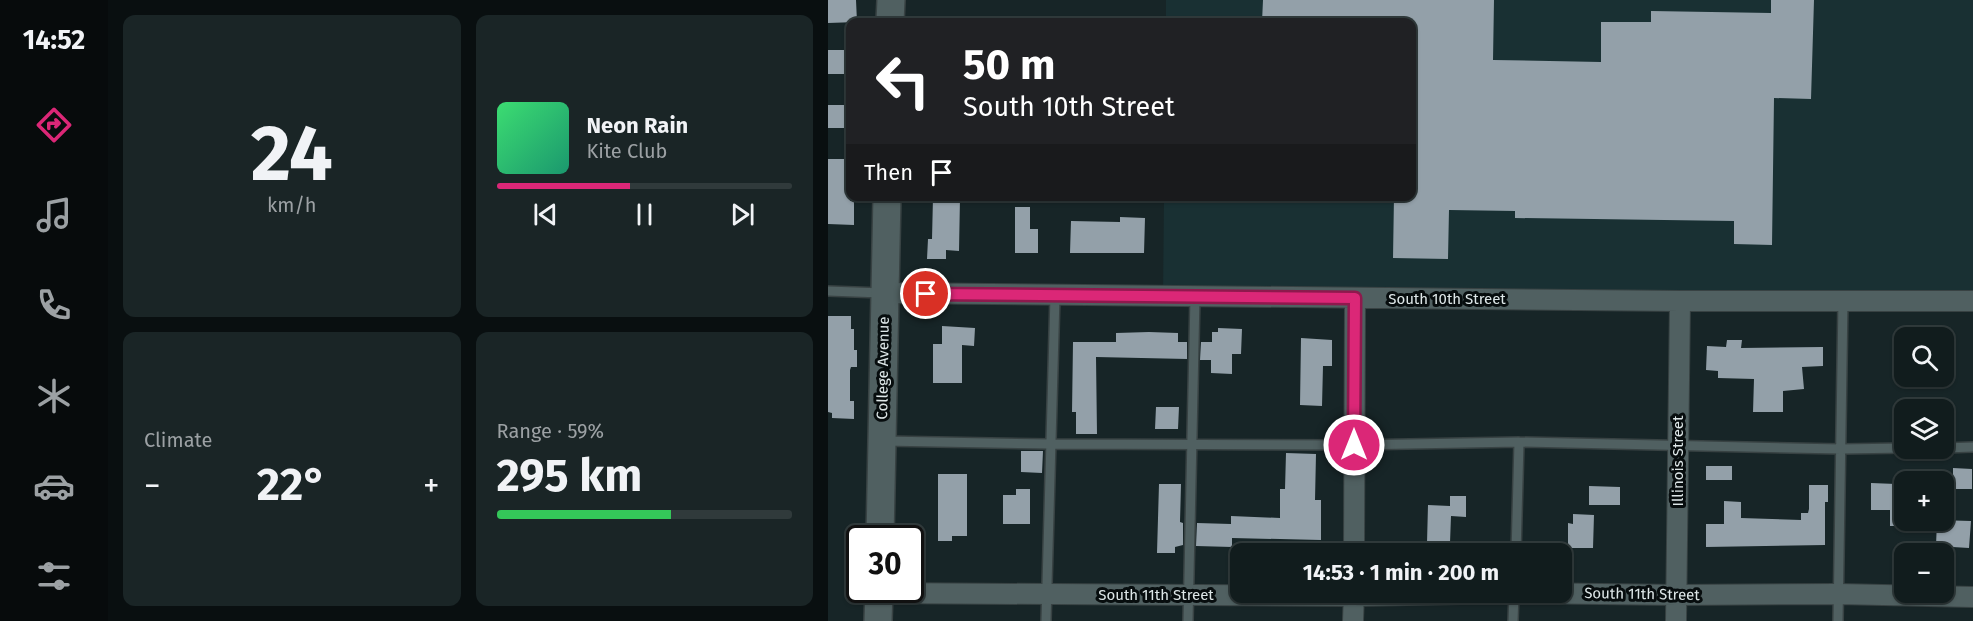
<!DOCTYPE html>
<meta charset="utf-8">
<style>
body{margin:0;font-family:"Fira Sans",sans-serif;background:#1a2526;color:#f1f3f6;height:100vh;display:flex;flex-direction:column;font-size:22px;white-space:nowrap}
*{box-sizing:border-box;margin:0}
p{font-size:20px;color:#9ca1a4}
.icon{flex:none;width:33px;height:33px;fill:none;stroke:currentColor;stroke-width:2;stroke-linecap:round;stroke-linejoin:round}
.map{position:relative;flex:1;overflow:hidden}
.details{display:flex;flex-direction:column;gap:15px;padding:15px;background:#090f10;width:720px}
.details>*{flex:none}
.guide{position:absolute;left:18px;top:18px;width:570px;height:183px;border-radius:12px;box-shadow:0 2px 4px #0004,0 0 0 2px #303a3b;background:#202124;color:#fff;overflow:hidden}
.fabs{position:absolute;left:1066px;top:327px;display:grid;gap:12px}
.fabs a{display:grid;place-items:center;width:60px;height:60px;border-radius:12px;background:#111c1d;box-shadow:0 2px 4px #0004,0 0 0 2px #303a3b;font-size:30px}
.speed{position:absolute;left:18px;top:525px;display:flex;gap:12px;font-size:30px;font-weight:700;text-align:center}
.speed>*{display:grid;place-content:center;width:78px;height:78px;border-radius:50%;background:#111c1d;box-shadow:0 2px 4px #0004,0 0 0 2px #303a3b;line-height:1}
.speed .limit{border:3px solid #111;border-radius:9px;background:#fff;color:#111}
.pin{position:absolute;display:grid;place-items:center;width:51px;height:51px;color:#fff;margin:-26px;border:3px solid #fff;border-radius:50%;box-shadow:0 2px 6px #0007}
.me{position:absolute;width:66px;margin:-33px;rotate:0deg;stroke-linejoin:round;filter:drop-shadow(0 0 4px #0008)}
.turn{display:flex;align-items:center;gap:21px;height:126px;padding:0 18px;font-size:27px}
.turn .icon{width:78px;height:78px;stroke-width:2.5}
.turn b{display:block;font-size:42px;line-height:51px}
.then{display:flex;align-items:center;height:57px;padding:0 18px;background:#0003;gap:12px;font-size:22px}
.big{font-size:45px;font-weight:700;line-height:1.1}
.details .card{flex:1;display:flex;flex-direction:column;justify-content:center;gap:9px;min-width:0;padding:0 21px;border-radius:12px;background:#1a2526}
.details .dial{align-items:center;gap:0}
.dial b{font-size:78px;line-height:1}
.song{display:flex;align-items:center;gap:18px}
.cover{width:72px;height:72px;border-radius:9px;background:linear-gradient(135deg,hsl(140 70% 55%),hsl(160 70% 35%))}
.played{height:6px;border-radius:3px;background:linear-gradient(90deg,#db2777 45%,#303a3b 45%)}
.keys{display:flex;justify-content:space-around;direction:ltr}
.heat{display:flex;justify-content:space-between;align-items:center;font-size:33px;direction:ltr}
.charge{height:9px;border-radius:4px;background:linear-gradient(90deg,#34c759 59%,#303a3b 0)}
.details .tiles{flex:1;display:grid;gap:15px;grid-template-columns:repeat(2,1fr)}
.trip{position:absolute;left:402px;top:543px;width:342px;height:60px;border-radius:12px;background:#111c1d;box-shadow:0 2px 4px #0004,0 0 0 2px #303a3b;font-weight:700;line-height:60px;text-align:center}
main{display:flex;flex:1;min-height:0}
.tab-bar{display:flex;flex-direction:column;width:108px;justify-content:space-around;align-items:center;background:#070b0c;color:#9ca1a4}
.tab-bar .icon{width:42px;height:42px}
.tab-bar .active{color:#db2777}
.tab-bar b{font-size:27px;color:#f1f3f6}
.map>svg:first-child{display:block}
</style>
<main>
<nav class="tab-bar">
<b>14:52</b>
<svg class="icon active" aria-label="directions" viewBox="0 0 24 24"><path d="M12 3l9 9-9 9-9-9zM9 14v-3h6M13 9l2 2-2 2"/></svg>
<svg class="icon" aria-label="music" viewBox="0 0 24 24"><path d="M9 18V5l10-2v13"/><circle cx="6" cy="18" r="3"/><circle cx="16" cy="16" r="3"/></svg>
<svg class="icon" aria-label="phone" viewBox="0 0 24 24"><path d="M5 4h4l2 5-3 2q2 4 5 5l2-3 5 2v4C11 20 4 13 5 4z"/></svg>
<svg class="icon" aria-label="climate" viewBox="0 0 24 24"><path d="M12 3v18M4 7l16 10M4 17L20 7"/></svg>
<svg class="icon" aria-label="car" viewBox="0 0 24 24"><path d="M5 17H2v-5l4-1 3-4h7l3 4 3 1v5h-3M9 17h6M6 11h13"/><circle cx="7" cy="17" r="2"/><circle cx="17" cy="17" r="2"/></svg>
<svg class="icon" aria-label="filters" viewBox="0 0 24 24"><path d="M4 7h16M4 17h16"/><circle cx="9" cy="7" r="2"/><circle cx="15" cy="17" r="2"/></svg>
</nav>
<section class="details">
<div class="tiles">
<div class="card dial"><b>24</b><p>km/h</p></div>
<div class="card">
<div class="song"><i class="cover"></i><div><b>Neon Rain</b><p>Kite Club</p></div></div>
<div class="played"></div>
<div class="keys"><svg class="icon" aria-label="previous" viewBox="0 0 24 24"><path d="M18 5L8 12l10 7zM5 5v14"/></svg><svg class="icon" aria-label="pause" viewBox="0 0 24 24"><path d="M8 5v14M16 5v14"/></svg><svg class="icon" aria-label="next" viewBox="0 0 24 24"><path d="M6 5l10 7-10 7zM19 5v14"/></svg></div>
</div>
<div class="card"><p>Climate</p>
<div class="heat"><a>−</a><b class="big">22°</b><a>+</a></div>
</div>
<div class="card"><p>Range · 59%</p><b class="big">295 km</b><div class="charge"></div></div>
</div>
</section>
<div class="map">
<svg width="1145" height="621" viewBox="0 0 1145 621">
<rect width="100%" height="100%" fill="#172527"/>
<path fill="#193033" d="M 338,0 L 1145,0 L 1145,301 L 335,297 L 336,197 L 584,196 L 584,22 L 338,22 Z"/>
<path fill="#93a0a9" d="M 0,0 L 28,0 L 29,22 L 0,23 Z
M 435,0 L 666,0 L 665,60 L 773,62 L 773,22 L 823,22 L 823,11 L 943,13 L 943,0 L 986,0 L 983,99 L 946,98 L 944,245 L 906,244 L 906,221 L 687,218 L 687,211 L 621,210 L 620,259 L 565,258 L 566,196 L 584,196 L 584,22 L 434,22 Z
M 0,50 L 22,50 L 22,74 L 0,74 Z
M 0,105 L 22,105 L 22,128 L 0,128 Z
M 0,159 L 22,159 L 22,201 L 26,201 L 26,225 L 0,224 Z
M 105,197 L 132,198 L 131,251 L 118,250 L 118,259 L 99,259 L 100,239 L 104,239 Z
M 187,207 L 202,207 L 202,229 L 210,229 L 210,253 L 187,253 Z
M 292,217 L 317,218 L 316,253 L 242,253 L 243,221 L 292,222 Z
M 0,316 L 23,316 L 23,329 L 26,329 L 26,350 L 29,350 L 29,367 L 23,367 L 22,370 L 22,401 L 26,401 L 26,419 L 4,418 L 4,413 L 0,412 Z
M 114,326 L 147,328 L 146,346 L 134,345 L 134,383 L 105,383 L 105,344 L 114,344 Z
M 390,328 L 414,329 L 413,354 L 404,354 L 404,374 L 383,373 L 383,360 L 372,360 L 373,342 L 384,342 L 384,332 L 390,332 Z
M 321,332 L 350,333 L 350,342 L 359,342 L 359,359 L 268,357 L 269,434 L 248,434 L 248,412 L 244,412 L 245,342 L 288,342 L 288,333 Z
M 473,338 L 504,340 L 504,366 L 495,366 L 494,406 L 472,405 Z
M 899,340 L 914,340 L 913,348 L 995,347 L 995,366 L 974,367 L 976,389 L 955,391 L 955,412 L 925,412 L 926,379 L 890,378 L 890,371 L 878,370 L 879,346 L 898,347 Z
M 328,407 L 351,407 L 350,429 L 327,429 Z
M 193,451 L 215,451 L 214,473 L 193,472 Z
M 458,453 L 488,454 L 487,500 L 493,500 L 493,540 L 404,538 L 404,547 L 368,546 L 369,523 L 403,524 L 403,516 L 452,518 L 452,489 L 457,489 Z
M 878,466 L 904,466 L 904,480 L 878,480 Z
M 1125,468 L 1144,469 L 1144,489 L 1125,489 Z
M 110,474 L 139,474 L 139,536 L 124,536 L 124,541 L 110,541 Z
M 1043,483 L 1068,484 L 1068,504 L 1077,504 L 1077,526 L 1062,526 L 1062,510 L 1043,510 Z
M 331,484 L 353,484 L 352,522 L 355,523 L 355,545 L 347,547 L 347,553 L 329,553 Z
M 981,485 L 1000,485 L 1000,502 L 997,502 L 997,545 L 878,547 L 878,524 L 896,524 L 896,501 L 913,502 L 913,518 L 973,520 L 973,513 L 980,513 L 981,509 Z
M 761,486 L 792,487 L 792,505 L 761,505 Z
M 188,489 L 202,489 L 202,524 L 175,524 L 175,495 L 188,495 Z
M 622,496 L 638,496 L 638,517 L 623,516 L 622,543 L 599,543 L 600,505 L 622,506 Z
M 745,514 L 766,515 L 765,548 L 740,548 L 740,523 L 745,524 Z
M 1109,520 L 1143,521 L 1141,548 L 1108,546 Z"/>
<g fill="none" stroke-linecap="round" stroke-linejoin="round">
<defs>
<path id="service" d="M 0,291 L 54,293
M 56,441 L 222,444 L 526,445 L 691,442 L 1013,449 L 1077,448
M 1116,448 L 1145,447
M 688,554 L 691,442
M 218,621 L 227,296
M 360,621 L 367,297
M 685,621 L 686,592
M 1010,621 L 1015,300"/>
<path id="minor" d="M 57,293 L 852,301 L 1145,301
M 526,554 L 527,298
M 51,593 L 526,596 L 686,593 L 849,595 L 1010,594 L 1145,597
M 525,621 L 526,592
M 848,621 L 852,301"/>
<path id="secondary" d="M 62,22 L 63,0
M 52,538 L 59,196
M 50,621 L 51,590"/>
</defs>
<use href="#service" stroke="#384243" stroke-width="12"/>
<use href="#minor" stroke="#384243" stroke-width="22"/>
<use href="#secondary" stroke="#384243" stroke-width="30"/>
<use href="#service" stroke="#506061" stroke-width="9"/>
<use href="#minor" stroke="#506061" stroke-width="20"/>
<use href="#secondary" stroke="#506061" stroke-width="27"/>
</g>
<g fill="none" stroke-linecap="round" stroke-linejoin="round">
<defs>
<path id="route" d="M 98,294 L 527,298 L 526,445"/>
</defs>
<use href="#route" stroke="#8e194d" stroke-width="15"/>
<use href="#route" stroke="#db2777" stroke-width="10"/>
</g>
<g text-anchor="middle" dominant-baseline="central" stroke-width="6" stroke-linejoin="round" paint-order="stroke">
<g font-size="15" fill="#dee7e8" stroke="#070d0e">
<text x="619" y="299">South 10th Street</text>
<text transform="translate(55 368) rotate(-89)">College Avenue</text>
<text transform="translate(850 461) rotate(-90)">Illinois Street</text>
<text transform="translate(814 594) rotate(1)">South 11th Street</text>
<text x="328" y="595">South 11th Street</text>
</g>
</g>
</svg>
<div class="fabs">
<a><svg class="icon" aria-label="search" viewBox="0 0 24 24"><circle cx="10" cy="10" r="6"/><path d="M15 15l6 6"/></svg></a>
<a><svg class="icon" aria-label="layers" viewBox="0 0 24 24"><path d="M12 4l9 5-9 5-9-5zM3 14l9 5 9-5"/></svg></a>
<a>+</a>
<a>−</a>
</div>
<div class="speed"><div class="limit">30</div></div>
<div class="pin" style="left:98px;top:294px;background:#d93025"><svg class="icon" aria-label="arrive" viewBox="0 0 24 24"><path d="M6 21V4h12l-3 4 3 4H6"/></svg></div>
<svg class="me" style="left:526px;top:445px" viewBox="-20 -20 40 40"><circle r="17" fill="#db2777" stroke="#fff" stroke-width="3"/><path d="M0-11L8 9 0 5-8 9z" fill="#fff"/></svg>
<div class="trip">14:53 · 1 min · 200 m</div>
<div class="guide">
<div class="turn"><svg class="icon" aria-label="left" viewBox="0 0 24 24"><path d="M17 20v-9H6M10 6l-5 5 5 5"/></svg><div><b>50 m</b>South 10th Street</div></div>
<div class="then">Then<svg class="icon" aria-label="arrive" viewBox="0 0 24 24"><path d="M6 21V4h12l-3 4 3 4H6"/></svg></div>
</div>
</div>
</main>
